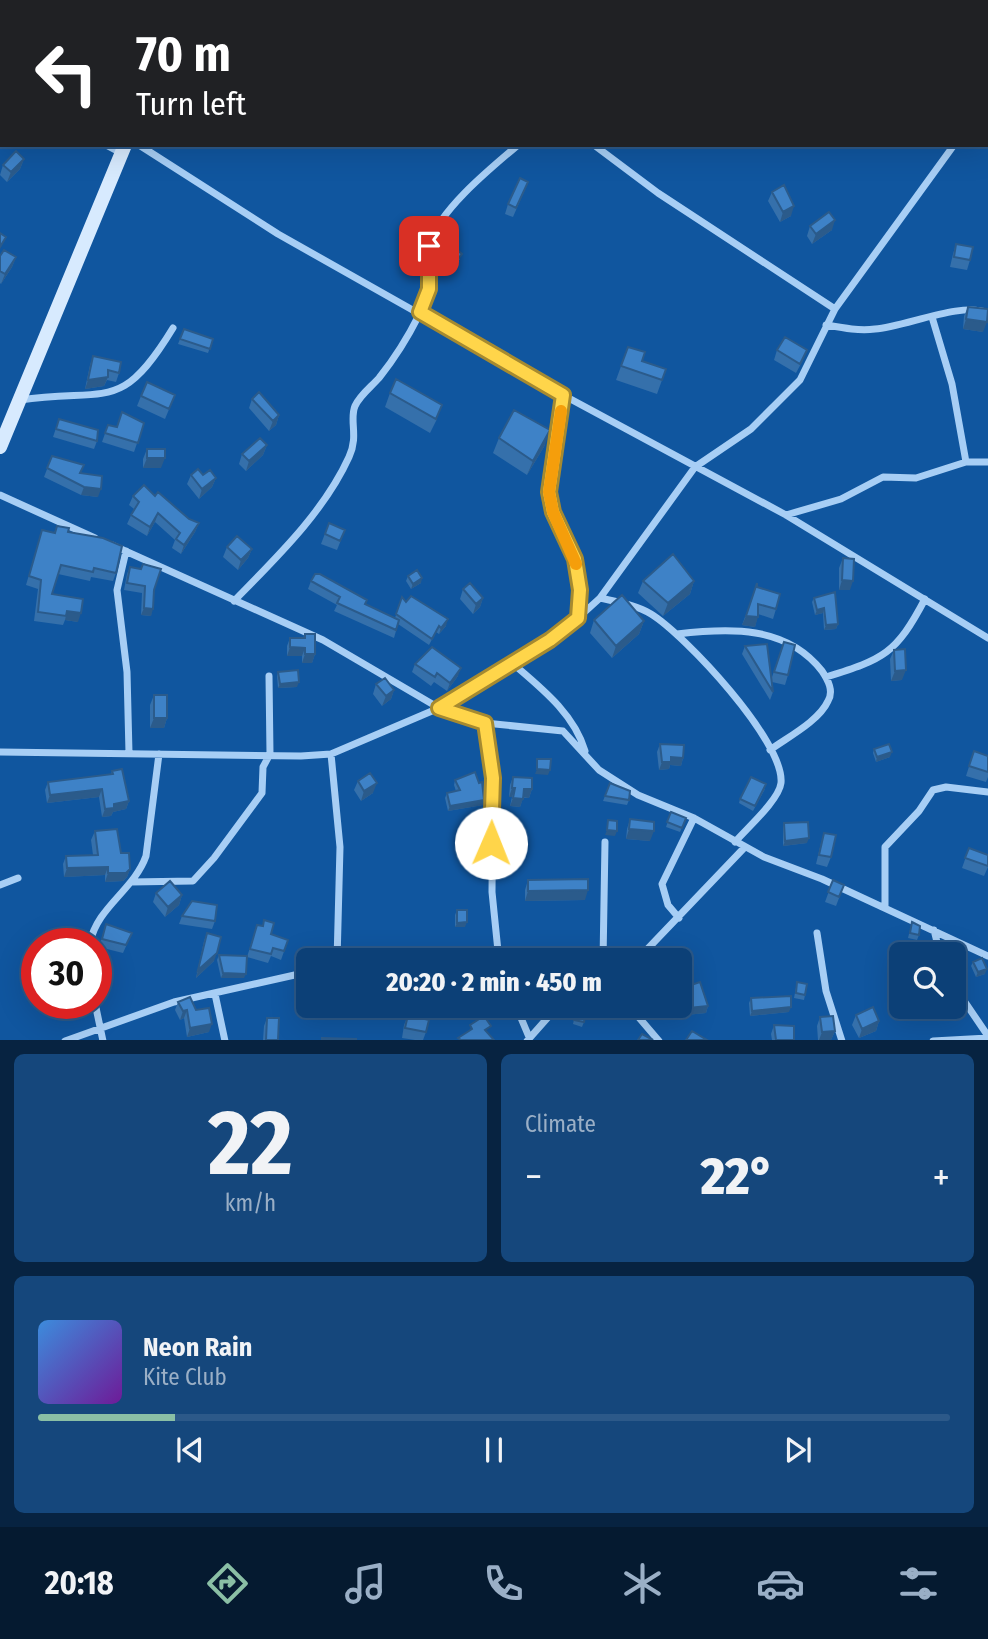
<!DOCTYPE html>
<meta charset="utf-8">
<style>
body{margin:0;font-family:"Fira Sans Condensed",sans-serif;background:#15477c;color:#f1f3f6;height:100vh;display:flex;flex-direction:column;font-size:26px;white-space:nowrap}
*{box-sizing:border-box;margin:0}
p{font-size:23px;color:#9aafc6}
.icon{flex:none;width:38px;height:38px;fill:none;stroke:currentColor;stroke-width:2;stroke-linecap:round;stroke-linejoin:round}
.map{position:relative;height:1040px;overflow:hidden}
.details{display:flex;flex-direction:column;gap:14px;padding:14px;background:#072341;flex:1}
.details>*{flex:none}
.guide{position:absolute;left:0px;top:0px;width:989px;height:147px;box-shadow:0 7px 28px #0002,0 0 0 2px #2c5989;background:#202124;color:#fff;overflow:hidden}
.tools{position:absolute;left:889px;top:942px;display:grid;gap:14px}
.tools a{display:grid;place-items:center;width:77px;height:77px;border-radius:10px;background:#0c4077;box-shadow:0 7px 28px #0002,0 0 0 2px #2c5989;font-size:35px}
.speed{position:absolute;left:21px;top:928px;display:flex;gap:14px;font-size:35px;font-weight:700;text-align:center}
.speed>*{display:grid;place-content:center;width:91px;height:91px;border-radius:50%;background:#0c4077;box-shadow:0 7px 28px #0002,0 0 0 2px #2c5989;line-height:1}
.speed .limit{border:10px solid #d22;background:#fff;color:#111}
.pin{position:absolute;display:grid;place-items:center;width:60px;height:60px;color:#fff;margin:-30px;border-radius:14px;box-shadow:0 4px 10px #0006}
.me{position:absolute;width:77px;margin:-38px;rotate:1deg;stroke-linejoin:round;filter:drop-shadow(0 0 5px #0008)}
.turn{display:flex;align-items:center;gap:24px;height:147px;padding:0 21px;font-size:32px}
.turn .icon{width:91px;height:91px;stroke-width:2.5}
.turn b{display:block;font-size:49px;line-height:60px}
.big{font-size:52px;font-weight:800;line-height:1.1}
.details .tile{flex:1;display:flex;flex-direction:column;justify-content:center;gap:10px;min-width:0;padding:0 24px;border-radius:10px;background:#15477c}
.details .dial{align-items:center;gap:0}
.dial b{font-size:91px;line-height:1}
.song{display:flex;align-items:center;gap:21px}
.cover{width:84px;height:84px;border-radius:10px;background:linear-gradient(135deg,hsl(210 70% 55%),hsl(280 70% 35%))}
.played{height:7px;border-radius:4px;background:linear-gradient(90deg,#8abfa5 15%,#2c5989 15%)}
.keys{display:flex;justify-content:space-around;direction:ltr}
.heat{display:flex;justify-content:space-between;align-items:center;font-size:38px;direction:ltr}
.details .tiles{flex:1;display:grid;gap:14px;grid-template-columns:1fr 1fr}
.tile:last-child{grid-column:span 2}
.trip{position:absolute;left:296px;top:948px;width:396px;height:70px;border-radius:10px;background:#0c4077;box-shadow:0 7px 28px #0002,0 0 0 2px #2c5989;font-weight:800;line-height:70px;text-align:center}
.tab-bar{display:flex;height:112px;justify-content:space-around;align-items:center;background:#051a30;color:#9aafc6}
.tab-bar .icon{width:49px;height:49px}
.tab-bar .on{color:#8abfa5}
.tab-bar b{font-size:32px;color:#f1f3f6}
.map>svg:first-child{display:block}
</style>
<div class="map">
<svg width="988" height="1041" viewBox="0 0 988 1041">
<rect width="100%" height="100%" fill="#10569f"/>
<g fill="none" stroke-linecap="round" stroke-linejoin="round">
<path stroke="#a7cef5" stroke-width="7" d="M 162,0 L 166,2
M 623,0 L 626,2
M 986,0 L 986,2
M 63,2 L 69,0
M 758,2 L 760,0
M 915,2 L 920,0
M 0,20 L 2,20
M 0,115 L 2,116
M 987,140 L 988,140
M 106,145 L 121,153
M 139,145 L 278,234 L 563,395 L 786,515 L 988,638
M 594,145 L 658,193 L 835,309
M 932,317 L 952,384 L 966,462
M 826,325 C 843,328 859,331 875,329 C 905,327 962,301 988,313
M 563,395 L 549,492 L 553,512 L 575,559 L 580,590 L 578,618
M 20,400 C 108,387 120,415 173,328
M 0,495 L 95,538
M 786,515 L 841,499 L 883,477 L 916,478 L 966,462 L 988,462
M 112,545 L 323,640 L 439,708 L 485,723 L 563,731 L 599,770 L 638,795 L 694,818 L 764,857 L 822,879 L 988,956
M 126,551 L 117,590 L 127,672 L 129,753
M 600,598 C 617,602 636,605 651,614 C 685,635 785,742 781,783 C 779,800 747,828 735,842
M 234,601 C 276,558 324,512 349,457 C 359,436 349,420 355,406 C 360,395 371,387 379,378 C 395,358 408,337 419,315 C 432,288 424,269 430,243 C 439,210 492,167 518,145
M 677,634 C 729,628 786,625 822,671 C 828,680 834,691 828,701 C 819,721 788,737 770,750
M 511,662 C 540,687 574,713 585,751
M 826,677 C 884,659 896,654 925,599
M 485,723 L 493,778 L 492,892 L 499,961
M 0,752 L 301,756 L 331,754 L 439,708 L 550,640 L 578,618 L 600,598 L 695,467 L 751,429 L 800,380 L 835,309 L 954,145
M 331,754 L 340,847 L 337,961
M 131,882 L 193,881 L 214,858 L 262,793 L 263,767 L 270,754 L 269,676
M 0,885 L 18,878
M 885,907 L 885,847 L 919,811 L 933,790 L 946,787 L 988,792
M 679,918 L 668,905 L 662,884 L 694,818
M 934,930 L 940,954
M 817,933 L 826,991 L 842,1041
M 90,943 C 97,907 134,890 146,856 L 159,754
M 603,961 L 605,842
M 636,961 L 744,848
M 954,986 L 988,1036
M 215,994 L 225,1041
M 95,1003 L 103,1041
M 516,1006 L 529,1037
M 629,1006 L 659,1041
M 65,1041 L 174,1002 L 308,972
M 527,1041 L 558,1006
M 933,1041 L 988,1038"/>
<path stroke="#d7eafe" stroke-width="14" d="M 185,2 L 186,0
M 0,447 L 125,145"/>
</g>
<path fill="#3570ab" d="M 24,159 L 20,169 L 7,182 L 0,175 L 3,165 Z
M 528,182 L 513,217 L 505,214 L 508,204 Z
M 772,192 L 791,216 L 780,222 L 768,201 Z
M 810,226 L 832,230 L 812,244 L 807,236 Z
M 446,241 L 460,259 L 451,270 L 438,265 Z
M 956,244 L 970,260 L 967,270 L 950,267 L 953,254 Z
M 0,256 L 16,257 L 12,267 L 1,284 L 0,283 Z
M 968,307 L 983,332 L 963,329 L 964,316 Z
M 184,329 L 213,339 L 208,353 L 178,344 Z
M 628,347 L 642,361 L 666,369 L 657,394 L 616,380 Z
M 777,350 L 803,360 L 796,373 L 774,360 Z
M 93,356 L 119,373 L 116,382 L 107,380 L 104,386 L 85,389 L 90,365 Z
M 390,393 L 437,419 L 430,433 L 385,407 Z
M 175,395 L 165,419 L 137,406 L 141,396 Z
M 252,399 L 279,415 L 276,425 L 269,431 L 249,408 Z
M 59,419 L 97,441 L 94,449 L 53,437 Z
M 144,423 L 134,452 L 102,442 L 108,425 L 117,427 Z
M 499,438 L 545,445 L 527,475 L 493,453 Z
M 267,445 L 263,455 L 246,471 L 239,464 L 242,454 Z
M 147,449 L 161,468 L 143,468 L 143,459 Z
M 52,456 L 81,474 L 98,497 L 81,495 L 44,477 Z
M 191,475 L 203,475 L 216,478 L 212,487 L 199,499 L 187,484 Z
M 133,496 L 155,496 L 189,519 L 199,523 L 195,532 L 181,554 L 172,548 L 175,540 L 155,522 L 147,536 L 127,524 L 134,509 L 129,505 Z
M 329,523 L 345,530 L 337,550 L 321,544 Z
M 57,526 L 68,532 L 116,573 L 113,581 L 91,577 L 90,581 L 58,574 L 52,594 L 78,622 L 65,620 L 63,625 L 34,621 L 38,589 L 26,585 L 42,530 L 54,533 Z
M 227,547 L 252,549 L 248,558 L 238,570 L 223,557 Z
M 843,558 L 850,590 L 839,590 L 839,568 Z
M 130,567 L 141,569 L 154,590 L 151,616 L 141,615 L 142,593 L 124,590 L 127,574 Z
M 408,576 L 421,583 L 411,589 L 406,581 Z
M 311,581 L 395,618 L 402,597 L 406,602 L 446,626 L 439,634 L 436,632 L 429,645 L 398,624 L 394,638 L 334,611 L 337,605 L 308,589 Z
M 643,581 L 694,581 L 690,594 L 663,616 L 638,593 Z
M 463,589 L 483,598 L 480,607 L 473,614 L 460,599 Z
M 754,593 L 776,609 L 773,619 L 758,614 L 755,627 L 742,625 Z
M 814,598 L 838,624 L 836,629 L 824,630 L 823,613 L 815,615 L 812,602 Z
M 594,620 L 644,621 L 639,634 L 612,658 L 590,633 Z
M 305,634 L 315,654 L 312,663 L 302,663 L 302,656 L 287,656 L 287,646 L 290,638 L 303,638 Z
M 784,642 L 788,675 L 785,685 L 772,682 L 773,692 L 770,700 L 742,654 L 745,646 L 771,680 Z
M 894,650 L 902,680 L 891,681 L 890,659 Z
M 415,664 L 458,676 L 447,691 L 434,682 L 431,686 L 412,672 Z
M 278,672 L 297,687 L 278,688 L 277,676 Z
M 376,684 L 394,690 L 391,699 L 382,706 L 373,694 Z
M 154,695 L 167,718 L 164,728 L 150,728 L 150,705 Z
M 660,744 L 683,758 L 681,766 L 670,765 L 669,769 L 659,770 L 657,752 Z
M 874,749 L 890,757 L 876,762 L 873,753 Z
M 974,751 L 988,756 L 988,777 L 986,782 L 966,776 Z
M 112,771 L 129,801 L 126,809 L 113,812 L 111,816 L 102,817 L 99,797 L 47,803 L 45,790 L 48,782 L 111,774 Z
M 513,777 L 532,789 L 529,798 L 523,798 L 520,807 L 510,806 L 512,797 L 509,797 L 510,785 Z
M 455,780 L 483,805 L 448,811 L 445,798 L 447,793 L 456,791 L 454,785 Z
M 358,781 L 373,793 L 361,801 L 354,790 Z
M 610,783 L 629,800 L 627,805 L 603,801 Z
M 765,789 L 753,811 L 739,803 L 740,799 Z
M 671,812 L 686,818 L 680,832 L 666,827 Z
M 630,819 L 650,841 L 626,839 L 627,829 Z
M 784,823 L 807,843 L 783,846 L 783,827 Z
M 95,831 L 121,853 L 130,869 L 127,877 L 123,881 L 105,882 L 105,875 L 64,877 L 63,864 L 66,856 L 93,855 L 91,840 Z
M 824,833 L 831,857 L 827,867 L 816,864 L 821,843 Z
M 969,848 L 988,867 L 984,876 L 962,868 Z
M 528,880 L 585,900 L 525,901 L 525,890 Z
M 833,880 L 844,885 L 836,906 L 825,902 Z
M 156,893 L 182,895 L 179,905 L 165,917 L 153,902 Z
M 457,910 L 465,927 L 455,927 L 455,915 Z
M 182,916 L 215,921 L 212,929 L 179,924 Z
M 912,922 L 919,935 L 917,940 L 908,938 Z
M 106,924 L 132,933 L 123,953 L 99,947 Z
M 257,925 L 271,934 L 288,940 L 281,960 L 271,956 L 268,963 L 247,957 Z
M 207,933 L 214,961 L 196,978 L 204,941 Z
M 219,955 L 244,978 L 221,978 L 217,960 Z
M 973,962 L 985,974 L 976,977 L 971,966 Z
M 797,982 L 805,995 L 804,1000 L 794,998 Z
M 682,988 L 708,1006 L 706,1013 L 656,1018 L 655,1006 L 679,1006 L 680,995 Z
M 751,998 L 789,1012 L 750,1016 L 749,1003 Z
M 178,1002 L 209,1032 L 187,1037 L 184,1018 L 180,1020 L 175,1010 Z
M 322,1006 L 350,1006 L 348,1011 L 324,1015 Z
M 577,1006 L 584,1022 L 582,1027 L 573,1024 Z
M 602,1006 L 617,1006 L 607,1014 Z
M 408,1015 L 426,1032 L 423,1040 L 415,1040 L 402,1038 L 404,1025 Z
M 856,1015 L 879,1021 L 876,1031 L 859,1038 L 852,1025 Z
M 820,1017 L 835,1031 L 831,1040 L 818,1040 L 817,1026 Z
M 267,1018 L 278,1040 L 263,1040 L 264,1026 Z
M 774,1025 L 794,1040 L 772,1040 L 771,1034 Z"/>
<path fill="#2b5b8b" d="M 24,159 L 20,169 L 7,182 L 11,172 Z
M 794,206 L 791,216 L 780,222 L 783,212 Z
M 835,220 L 832,230 L 812,244 L 816,234 Z
M 16,257 L 12,267 L 1,284 L 5,274 Z
M 966,319 L 987,322 L 983,332 L 963,329 Z
M 108,377 L 104,386 L 85,389 L 88,380 Z
M 279,415 L 276,425 L 269,431 L 273,421 Z
M 550,430 L 545,445 L 527,475 L 533,461 Z
M 267,445 L 263,455 L 246,471 L 249,461 Z
M 147,458 L 165,458 L 161,468 L 143,468 Z
M 216,478 L 212,487 L 199,499 L 202,489 Z
M 84,487 L 101,489 L 98,497 L 81,495 Z
M 158,513 L 155,522 L 147,536 L 150,527 Z
M 199,523 L 195,532 L 181,554 L 184,545 Z
M 252,549 L 248,558 L 238,570 L 241,560 Z
M 422,578 L 421,583 L 411,589 L 413,584 Z
M 842,580 L 853,581 L 850,590 L 839,590 Z
M 694,581 L 690,594 L 663,616 L 668,603 Z
M 483,598 L 480,607 L 473,614 L 476,604 Z
M 144,608 L 153,609 L 151,616 L 141,615 Z
M 824,608 L 823,613 L 815,615 L 817,610 Z
M 67,611 L 81,613 L 78,622 L 65,620 Z
M 746,616 L 758,617 L 755,627 L 742,625 Z
M 448,619 L 446,626 L 439,634 L 441,628 Z
M 644,621 L 639,634 L 612,658 L 616,646 Z
M 838,624 L 836,629 L 824,630 L 826,625 Z
M 290,647 L 305,648 L 302,656 L 287,656 Z
M 305,654 L 315,654 L 312,663 L 302,663 Z
M 461,668 L 458,676 L 447,691 L 450,683 Z
M 906,670 L 902,680 L 891,681 L 895,671 Z
M 299,682 L 297,687 L 278,688 L 280,684 Z
M 394,690 L 391,699 L 382,706 L 386,696 Z
M 154,718 L 167,718 L 164,728 L 150,728 Z
M 892,752 L 890,757 L 876,762 L 877,757 Z
M 671,757 L 683,758 L 681,766 L 670,765 L 669,769 L 659,770 L 662,762 Z
M 537,769 L 550,770 L 548,775 L 535,774 Z
M 377,783 L 373,793 L 361,801 L 364,791 Z
M 512,788 L 515,788 L 512,797 L 509,797 Z
M 102,789 L 99,797 L 47,803 L 50,795 Z
M 524,789 L 532,789 L 529,798 L 521,797 Z
M 513,798 L 523,799 L 520,807 L 510,806 Z
M 484,800 L 483,805 L 448,811 L 450,806 Z
M 129,801 L 126,809 L 113,812 L 111,816 L 102,817 L 105,809 L 114,804 Z
M 629,829 L 654,831 L 650,841 L 626,839 Z
M 607,830 L 617,831 L 615,836 L 605,835 Z
M 809,838 L 807,843 L 783,846 L 785,841 Z
M 108,867 L 105,875 L 64,877 L 67,868 Z
M 130,869 L 127,877 L 123,881 L 105,882 L 108,873 Z
M 588,890 L 585,900 L 525,901 L 528,891 Z
M 182,895 L 179,905 L 165,917 L 168,907 Z
M 467,922 L 465,927 L 455,927 L 457,923 Z
M 217,953 L 214,961 L 196,978 L 198,970 Z
M 987,969 L 985,974 L 976,977 L 978,972 Z
M 223,973 L 246,974 L 244,978 L 221,978 Z
M 327,1006 L 350,1006 L 348,1011 L 324,1015 Z
M 613,1006 L 617,1006 L 607,1014 L 609,1009 Z
M 708,1006 L 706,1013 L 656,1018 L 659,1011 Z
M 791,1007 L 789,1012 L 750,1016 L 752,1011 Z
M 187,1010 L 184,1018 L 180,1020 L 183,1011 Z
M 879,1021 L 876,1031 L 859,1038 L 862,1029 Z
M 212,1024 L 209,1032 L 187,1037 L 190,1028 Z
M 835,1031 L 831,1040 L 819,1040 L 822,1032 Z"/>
<path fill="#3e82c7" stroke="#2b5b8b" stroke-width="2" d="M 987,99 L 988,99 L 988,115 L 987,115 Z
M 16,151 L 24,159 L 11,172 L 3,165 Z
M 520,178 L 528,182 L 516,208 L 508,204 Z
M 784,185 L 794,206 L 783,212 L 772,192 Z
M 829,212 L 835,220 L 816,234 L 810,226 Z
M 0,233 L 6,237 L 0,247 Z
M 446,241 L 462,254 L 453,265 L 439,260 Z
M 956,244 L 973,247 L 970,260 L 954,257 Z
M 4,250 L 16,257 L 5,274 L 0,271 L 0,256 Z
M 968,307 L 988,309 L 987,322 L 966,319 Z
M 184,329 L 213,339 L 210,349 L 180,339 Z
M 785,337 L 807,350 L 800,364 L 777,350 Z
M 628,347 L 645,352 L 642,361 L 666,369 L 662,380 L 621,366 Z
M 93,356 L 121,362 L 119,373 L 108,370 L 108,377 L 88,380 Z
M 396,379 L 442,405 L 436,419 L 390,393 Z
M 147,382 L 175,395 L 169,409 L 141,396 Z
M 259,392 L 279,415 L 273,421 L 252,399 Z
M 514,410 L 550,430 L 533,461 L 499,438 Z
M 122,412 L 144,423 L 138,443 L 105,433 L 108,425 L 117,427 Z
M 59,419 L 98,430 L 97,441 L 56,429 Z
M 260,438 L 267,445 L 249,461 L 242,454 Z
M 147,449 L 165,449 L 165,458 L 147,458 Z
M 52,456 L 84,465 L 80,473 L 102,476 L 101,489 L 84,487 L 47,468 Z
M 198,469 L 203,475 L 210,470 L 216,478 L 202,489 L 191,475 Z
M 144,485 L 155,496 L 158,492 L 189,519 L 199,523 L 184,545 L 176,539 L 180,533 L 158,513 L 150,527 L 131,515 L 139,502 L 133,496 Z
M 329,523 L 345,530 L 340,541 L 325,534 Z
M 57,526 L 69,528 L 68,532 L 103,538 L 122,546 L 116,573 L 94,568 L 93,572 L 61,565 L 52,594 L 83,599 L 81,613 L 67,611 L 66,616 L 38,612 L 41,580 L 29,576 L 42,530 L 55,533 Z
M 237,536 L 252,549 L 241,560 L 227,547 Z
M 673,554 L 694,581 L 668,603 L 643,581 Z
M 843,558 L 854,559 L 853,581 L 842,580 Z
M 143,564 L 161,569 L 154,590 L 153,609 L 144,608 L 145,586 L 127,583 L 130,567 L 141,569 Z
M 417,570 L 422,578 L 413,584 L 408,576 Z
M 315,574 L 320,574 L 367,600 L 365,604 L 399,620 L 396,630 L 337,603 L 340,597 L 311,581 Z
M 470,583 L 483,598 L 476,604 L 463,589 Z
M 757,583 L 757,587 L 780,594 L 776,609 L 758,604 L 758,617 L 746,616 Z
M 835,592 L 838,624 L 826,625 L 824,608 L 817,610 L 814,598 Z
M 622,595 L 644,621 L 616,646 L 594,620 Z
M 411,596 L 448,619 L 441,628 L 439,626 L 432,639 L 396,614 L 402,597 L 406,602 Z
M 305,634 L 315,634 L 315,654 L 305,654 L 305,648 L 290,647 L 290,638 L 305,638 Z
M 784,642 L 795,645 L 788,675 L 774,672 Z
M 767,644 L 773,692 L 745,646 Z
M 432,647 L 461,668 L 450,683 L 437,673 L 435,677 L 415,664 Z
M 905,649 L 906,670 L 895,671 L 894,650 Z
M 298,670 L 299,682 L 280,684 L 278,672 Z
M 385,678 L 394,690 L 386,696 L 376,684 Z
M 154,695 L 167,695 L 167,718 L 154,718 Z
M 660,744 L 684,745 L 683,758 L 671,757 L 671,762 L 662,762 Z
M 889,744 L 892,752 L 877,757 L 874,749 Z
M 974,751 L 988,756 L 988,772 L 969,766 Z
M 537,759 L 551,759 L 550,770 L 537,769 Z
M 122,769 L 129,801 L 114,804 L 114,808 L 105,809 L 102,789 L 50,795 L 48,782 L 113,774 L 112,771 Z
M 475,772 L 479,783 L 482,782 L 484,800 L 450,806 L 447,793 L 460,790 L 455,780 Z
M 370,773 L 377,783 L 364,791 L 358,781 Z
M 513,777 L 532,778 L 532,789 L 524,789 L 523,799 L 513,798 L 515,788 L 512,788 Z
M 751,777 L 766,784 L 755,806 L 740,799 Z
M 610,783 L 630,791 L 629,800 L 605,796 Z
M 671,812 L 686,818 L 682,828 L 667,822 Z
M 630,819 L 654,822 L 654,831 L 629,829 Z
M 608,820 L 617,821 L 617,831 L 607,830 Z
M 808,822 L 809,838 L 785,841 L 784,823 Z
M 117,829 L 121,853 L 129,853 L 130,869 L 126,873 L 108,873 L 108,867 L 67,868 L 66,856 L 98,855 L 95,831 Z
M 824,833 L 836,835 L 831,857 L 819,855 Z
M 969,848 L 988,855 L 988,866 L 965,858 Z
M 588,879 L 588,890 L 528,891 L 528,880 Z
M 833,880 L 844,885 L 839,897 L 828,892 Z
M 170,881 L 182,895 L 168,907 L 156,893 Z
M 192,901 L 217,905 L 215,921 L 182,916 Z
M 457,910 L 467,910 L 467,922 L 457,923 Z
M 264,920 L 274,923 L 271,934 L 288,940 L 284,951 L 273,948 L 271,954 L 250,949 L 257,925 L 263,926 Z
M 912,922 L 920,926 L 919,935 L 910,933 Z
M 106,924 L 132,933 L 126,945 L 102,939 Z
M 207,933 L 221,937 L 217,953 L 198,970 Z
M 219,955 L 247,956 L 246,974 L 223,973 Z
M 982,958 L 987,969 L 978,972 L 973,962 Z
M 700,982 L 708,1006 L 659,1011 L 658,1006 L 679,1006 L 679,995 L 685,995 L 682,988 Z
M 797,982 L 807,984 L 805,995 L 796,993 Z
M 791,996 L 791,1007 L 752,1011 L 751,998 Z
M 190,997 L 196,1010 L 209,1008 L 212,1024 L 190,1028 L 187,1010 L 183,1011 L 178,1002 Z
M 577,1006 L 587,1008 L 584,1022 L 574,1020 Z
M 873,1007 L 879,1021 L 862,1029 L 856,1015 Z
M 408,1015 L 429,1020 L 426,1032 L 405,1028 Z
M 484,1016 L 491,1026 L 485,1030 L 494,1040 L 461,1040 L 458,1038 L 472,1029 L 470,1025 Z
M 833,1016 L 835,1031 L 822,1032 L 820,1017 Z
M 267,1018 L 279,1018 L 278,1040 L 266,1040 Z
M 774,1025 L 794,1026 L 794,1040 L 776,1040 Z
M 692,1031 L 707,1040 L 686,1040 Z
M 642,1034 L 653,1040 L 638,1040 Z
M 322,1038 L 356,1039 L 356,1040 L 322,1040 Z"/>
<g fill="none" stroke-linecap="round" stroke-linejoin="round">
<defs>
<path id="route" d="M 429,246 L 429,289 L 420,312 L 563,395 L 549,492 L 553,512 L 575,559 L 580,590 L 578,618 L 550,640 L 439,708 L 485,723 L 493,778 L 491,843"/>
</defs>
<use href="#route" stroke="#a68a30" stroke-width="18"/>
<use href="#route" stroke="#ffd54a" stroke-width="12"/>
<path stroke="#f59e0b" stroke-width="12" d="M 561,411 L 549,492 L 553,512 L 576,564"/>
</g>
</svg>
<div class="tools">
<a><svg class="icon" aria-label="search" viewBox="0 0 24 24"><circle cx="10" cy="10" r="6"/><path d="M15 15l6 6"/></svg></a>
</div>
<div class="speed"><div class="limit">30</div></div>
<div class="pin" style="left:429px;top:246px;background:#d93025"><svg class="icon" aria-label="arrive" viewBox="0 0 24 24"><path d="M6 21V4h12l-3 4 3 4H6"/></svg></div>
<svg class="me" style="left:491px;top:843px" viewBox="-20 -20 40 40"><circle r="19" fill="#fff"/><path d="M0-13L10 11 0 6-10 11z" fill="#ffd54a"/></svg>
<div class="trip">20:20 · 2 min · 450 m</div>
<div class="guide">
<div class="turn"><svg class="icon" aria-label="left" viewBox="0 0 24 24"><path d="M17 20v-9H6M10 6l-5 5 5 5"/></svg><div><b>70 m</b>Turn left</div></div>
</div>
</div>
<section class="details">
<div class="tiles">
<div class="tile dial"><b>22</b><p>km/h</p></div>
<div class="tile"><p>Climate</p>
<div class="heat"><a>−</a><b class="big">22°</b><a>+</a></div>
</div>
<div class="tile">
<div class="song"><i class="cover"></i><div><b>Neon Rain</b><p>Kite Club</p></div></div>
<div class="played"></div>
<div class="keys"><svg class="icon" aria-label="previous" viewBox="0 0 24 24"><path d="M18 5L8 12l10 7zM5 5v14"/></svg><svg class="icon" aria-label="pause" viewBox="0 0 24 24"><path d="M8 5v14M16 5v14"/></svg><svg class="icon" aria-label="next" viewBox="0 0 24 24"><path d="M6 5l10 7-10 7zM19 5v14"/></svg></div>
</div>
</div>
</section>
<nav class="tab-bar">
<b>20:18</b>
<svg class="icon on" aria-label="directions" viewBox="0 0 24 24"><path d="M12 3l9 9-9 9-9-9zM9 14v-3h6M13 9l2 2-2 2"/></svg>
<svg class="icon" aria-label="music" viewBox="0 0 24 24"><path d="M9 18V5l10-2v13"/><circle cx="6" cy="18" r="3"/><circle cx="16" cy="16" r="3"/></svg>
<svg class="icon" aria-label="phone" viewBox="0 0 24 24"><path d="M5 4h4l2 5-3 2q2 4 5 5l2-3 5 2v4C11 20 4 13 5 4z"/></svg>
<svg class="icon" aria-label="climate" viewBox="0 0 24 24"><path d="M12 3v18M4 7l16 10M4 17L20 7"/></svg>
<svg class="icon" aria-label="car" viewBox="0 0 24 24"><path d="M5 17H2v-5l4-1 3-4h7l3 4 3 1v5h-3M9 17h6M6 11h13"/><circle cx="7" cy="17" r="2"/><circle cx="17" cy="17" r="2"/></svg>
<svg class="icon" aria-label="filters" viewBox="0 0 24 24"><path d="M4 7h16M4 17h16"/><circle cx="9" cy="7" r="2"/><circle cx="15" cy="17" r="2"/></svg>
</nav>
